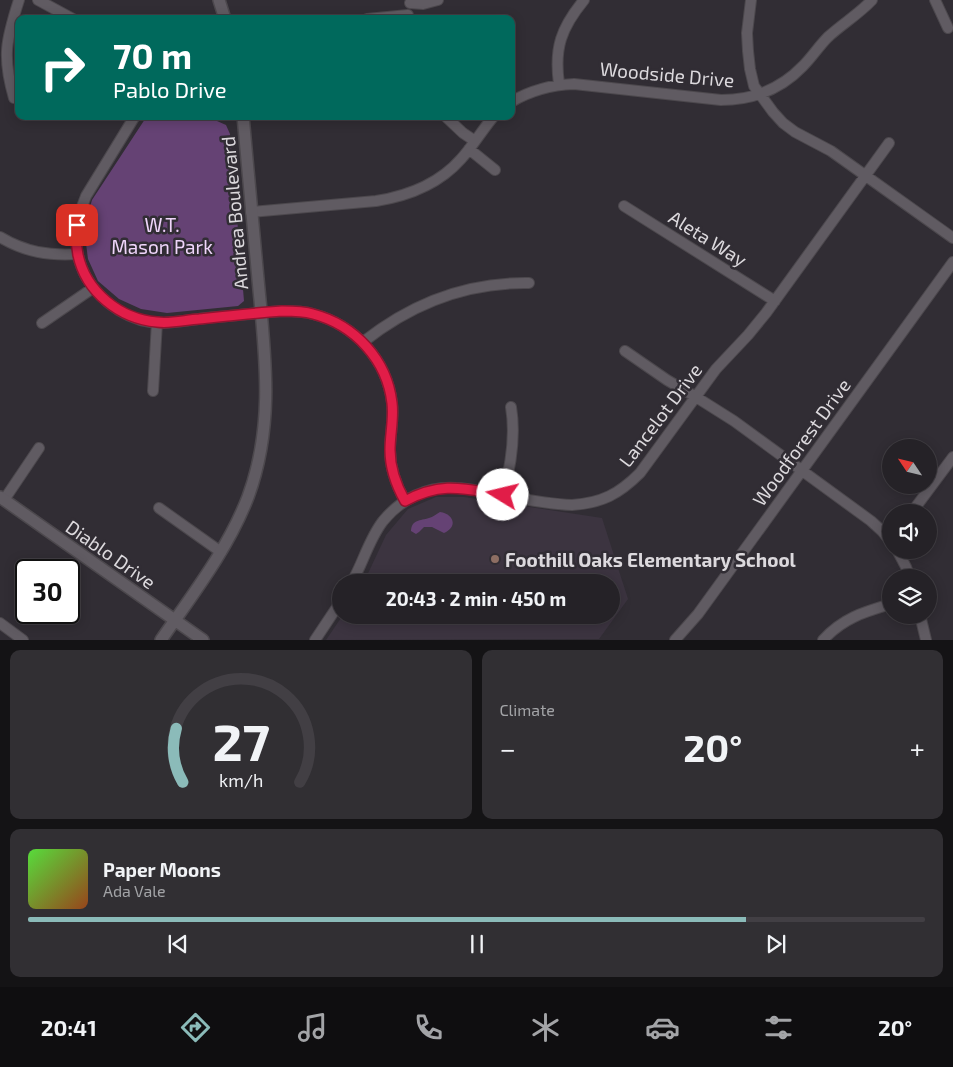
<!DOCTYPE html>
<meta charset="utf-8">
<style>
body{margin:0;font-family:"Exo 2",sans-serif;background:#312f33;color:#f1f3f6;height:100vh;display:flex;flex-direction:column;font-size:19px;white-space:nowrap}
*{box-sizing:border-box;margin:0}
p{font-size:16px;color:#a3a4a7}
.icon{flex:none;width:28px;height:28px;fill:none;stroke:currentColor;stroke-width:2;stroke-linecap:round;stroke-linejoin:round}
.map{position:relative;height:640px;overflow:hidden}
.drawer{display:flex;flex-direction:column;gap:10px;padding:10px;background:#141315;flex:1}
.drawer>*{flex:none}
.hud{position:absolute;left:15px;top:15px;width:500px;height:105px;border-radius:10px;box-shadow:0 2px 12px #0003,0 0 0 1px #423f44;background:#00695c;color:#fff;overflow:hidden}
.needle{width:32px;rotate:305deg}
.buttons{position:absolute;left:882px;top:439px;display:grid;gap:10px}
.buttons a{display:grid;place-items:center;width:55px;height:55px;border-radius:50%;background:#252227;box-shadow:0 2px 12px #0003,0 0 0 1px #423f44;font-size:25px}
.speed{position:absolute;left:15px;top:559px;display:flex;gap:10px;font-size:25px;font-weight:700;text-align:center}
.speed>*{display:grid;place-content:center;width:65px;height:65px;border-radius:50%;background:#252227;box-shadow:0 2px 12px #0003,0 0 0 1px #423f44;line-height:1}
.speed .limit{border:2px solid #111;border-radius:8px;background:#fff;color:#111}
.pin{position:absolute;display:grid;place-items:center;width:42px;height:42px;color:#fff;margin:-21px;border-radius:10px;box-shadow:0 2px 8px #0006}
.me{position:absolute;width:55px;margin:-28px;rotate:279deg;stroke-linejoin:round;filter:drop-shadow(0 0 4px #0008)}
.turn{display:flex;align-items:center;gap:18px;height:105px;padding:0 15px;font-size:22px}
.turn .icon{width:65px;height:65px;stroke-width:2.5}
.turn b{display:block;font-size:35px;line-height:42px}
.big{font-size:38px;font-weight:700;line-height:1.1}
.drawer .tile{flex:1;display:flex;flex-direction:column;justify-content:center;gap:8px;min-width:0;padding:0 18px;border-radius:10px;background:#312f33}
.drawer .dial{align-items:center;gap:0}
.dial svg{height:130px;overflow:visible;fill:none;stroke:#423f44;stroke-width:7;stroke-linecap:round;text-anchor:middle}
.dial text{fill:#f1f3f6;stroke:none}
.song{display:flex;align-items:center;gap:15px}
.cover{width:60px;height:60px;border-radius:8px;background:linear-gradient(135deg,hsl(110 70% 55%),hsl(20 70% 35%))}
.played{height:5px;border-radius:2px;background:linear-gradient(90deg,#8bbbb9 80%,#423f44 80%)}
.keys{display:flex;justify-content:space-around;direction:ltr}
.heat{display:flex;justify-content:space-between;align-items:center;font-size:28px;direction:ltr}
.drawer .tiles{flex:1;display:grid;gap:10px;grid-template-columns:1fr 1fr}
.tile:last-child{grid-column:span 2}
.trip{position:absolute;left:332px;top:574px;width:288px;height:50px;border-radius:25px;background:#252227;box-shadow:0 2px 12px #0003,0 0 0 1px #423f44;font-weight:700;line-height:50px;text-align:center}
.dock{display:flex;height:80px;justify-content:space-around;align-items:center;background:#0f0e10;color:#a3a4a7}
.dock .icon{width:35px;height:35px}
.dock .active{color:#8bbbb9}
.dock b{font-size:22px;color:#f1f3f6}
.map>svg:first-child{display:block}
</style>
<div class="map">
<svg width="953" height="640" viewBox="0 0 953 640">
<rect width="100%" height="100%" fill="#312d34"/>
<path fill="#3c3440" d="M 436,497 L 464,497 L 602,518 L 628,599 L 599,639 L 326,640 L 343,615 L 611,615 L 611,582 L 364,582 L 386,535 L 408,509 Z"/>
<path fill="#654274" d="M 147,116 L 180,116 L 183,118 L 217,121 L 226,125 L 230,134 L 244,301 L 238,306 L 167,313 L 141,309 L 119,299 L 98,281 L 88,259 L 84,228 L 92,200 Z
M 440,512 C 454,514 458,527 444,533 L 432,527 L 424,527 L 419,532 L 416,534 L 411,531 C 412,519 420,521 429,518 C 433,517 436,514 440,512 Z"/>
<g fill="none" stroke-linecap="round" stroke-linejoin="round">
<defs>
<path id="minor" d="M 38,0 L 73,19
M 751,0 L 747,33 L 748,51 L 750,69 L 754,86 L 773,112 L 783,123 L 795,132 L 831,151 L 953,238
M 935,0 L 948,28
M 410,3 L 423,4 L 438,0
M 367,19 L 408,15
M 559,84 C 554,48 561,28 584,0
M 14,98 C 2,57 6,40 19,0
M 511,102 C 531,90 550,85 574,84 L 721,100 C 752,100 781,89 803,66 C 812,57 819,46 828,37 C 842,24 859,14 872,0
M 135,116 L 86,196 C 75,222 72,251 86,277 C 102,304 132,324 164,323 C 178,322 192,320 206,318 C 232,316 257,313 282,311 C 293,311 303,311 313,314 C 355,325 387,360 392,403 C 394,419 390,434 390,450 C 390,468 396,485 405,501
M 445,116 L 463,133 L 475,141
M 469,149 L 495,170
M 624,206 L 775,301
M 251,212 L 376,201 C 408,196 439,184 461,159 C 473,146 482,130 494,116
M 0,237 C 25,252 49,256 78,254
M 42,323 L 93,288
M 363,342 C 412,303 466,282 529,283
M 625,351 L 667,380 L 696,397 L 734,421 L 871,521 L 882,531 L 891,542
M 153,391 L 157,322
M 503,495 C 511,466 516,437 511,407
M 4,500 L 39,448
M 159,508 L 221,552
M 912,512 L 953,457
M 897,550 L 906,567 L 910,578
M 352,582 C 363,563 369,539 383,521 C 401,499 427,486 456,488 C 467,488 479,491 490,493 C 517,498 545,504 572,505 C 602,503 619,494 640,473 L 716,369 L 748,335 L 766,313 L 889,143
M 920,615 L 926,640
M 0,623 L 23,640
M 315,640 L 341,601
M 675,640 L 698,614 L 953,262
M 823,640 C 843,618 864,612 891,604"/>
<path id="tertiary" d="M 219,0 L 225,19
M 0,497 L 203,640
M 161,640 C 193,594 228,549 248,497 C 275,424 265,354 258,279 C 253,225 248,170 243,116"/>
</defs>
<use href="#minor" stroke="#4c484d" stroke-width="12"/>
<use href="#tertiary" stroke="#4c484d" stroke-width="14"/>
<use href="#minor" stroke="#605b62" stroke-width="10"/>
<use href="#tertiary" stroke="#605b62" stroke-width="11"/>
</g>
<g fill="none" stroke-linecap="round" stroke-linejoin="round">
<defs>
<path id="route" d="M 77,225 C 76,235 76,245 78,255 C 86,292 120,319 157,322 C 170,324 185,320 199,319 C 227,316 254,313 282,311 C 293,311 303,311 313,314 C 355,325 387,360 392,403 C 394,419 390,434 390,450 C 390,468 396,485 405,501 C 443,481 464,489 503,495"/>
</defs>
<use href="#route" stroke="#92132f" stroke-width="12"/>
<use href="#route" stroke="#e11d48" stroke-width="9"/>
</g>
<circle fill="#8d6e63" stroke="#312d34" stroke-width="2" cx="495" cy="559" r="5"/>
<g text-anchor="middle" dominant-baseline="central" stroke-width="5" stroke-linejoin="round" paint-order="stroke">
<g font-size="19" fill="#dcd9dd" stroke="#312d34">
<text transform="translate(667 74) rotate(5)">Woodside Drive</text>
<text transform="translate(234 213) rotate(-95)">Andrea Boulevard</text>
<text transform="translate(708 238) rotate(32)">Aleta Way</text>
<text transform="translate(660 415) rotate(-53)">Lancelot Drive</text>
<text transform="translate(801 442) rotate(-54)">Woodforest Drive</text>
<text transform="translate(111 554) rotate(35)">Diablo Drive</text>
</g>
<g font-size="19" fill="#efd5fa" stroke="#312d34">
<text x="162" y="224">W.T.<tspan x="162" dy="22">Mason Park</tspan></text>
</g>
<g font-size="19" font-weight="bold" fill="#dcd9dd" stroke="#312d34" text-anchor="start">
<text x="505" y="559">Foothill Oaks Elementary School</text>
</g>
</g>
</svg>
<div class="buttons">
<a><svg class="needle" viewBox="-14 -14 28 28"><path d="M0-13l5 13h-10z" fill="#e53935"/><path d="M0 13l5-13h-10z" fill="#a3a4a7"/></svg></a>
<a><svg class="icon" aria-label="sound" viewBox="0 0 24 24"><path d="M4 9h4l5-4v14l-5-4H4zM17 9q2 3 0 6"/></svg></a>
<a><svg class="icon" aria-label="layers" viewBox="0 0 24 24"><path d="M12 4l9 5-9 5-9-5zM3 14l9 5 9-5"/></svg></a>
</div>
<div class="speed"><div class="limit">30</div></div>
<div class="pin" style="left:77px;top:225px;background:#d93025"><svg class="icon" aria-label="arrive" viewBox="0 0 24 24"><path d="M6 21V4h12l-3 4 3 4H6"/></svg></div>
<svg class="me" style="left:503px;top:495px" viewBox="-20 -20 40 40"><circle r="19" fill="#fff"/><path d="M0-13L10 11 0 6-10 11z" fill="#e11d48"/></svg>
<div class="trip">20:43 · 2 min · 450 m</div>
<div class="hud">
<div class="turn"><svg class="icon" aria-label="right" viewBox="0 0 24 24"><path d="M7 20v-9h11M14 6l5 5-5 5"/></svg><div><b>70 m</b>Pablo Drive</div></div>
</div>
</div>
<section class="drawer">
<div class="tiles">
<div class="tile dial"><svg viewBox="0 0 100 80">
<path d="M14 69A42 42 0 1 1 86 69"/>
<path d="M14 69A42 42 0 0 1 10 36" stroke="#8bbbb9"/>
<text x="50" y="56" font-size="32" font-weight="700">27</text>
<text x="50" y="72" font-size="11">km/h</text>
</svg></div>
<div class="tile"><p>Climate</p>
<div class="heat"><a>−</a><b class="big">20°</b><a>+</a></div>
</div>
<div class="tile">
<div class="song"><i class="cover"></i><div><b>Paper Moons</b><p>Ada Vale</p></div></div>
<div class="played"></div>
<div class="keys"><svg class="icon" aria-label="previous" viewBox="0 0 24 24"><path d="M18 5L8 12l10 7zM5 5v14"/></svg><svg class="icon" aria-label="pause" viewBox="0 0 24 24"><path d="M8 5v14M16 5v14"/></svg><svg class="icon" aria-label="next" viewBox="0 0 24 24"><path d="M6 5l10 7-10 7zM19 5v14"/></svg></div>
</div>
</div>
</section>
<nav class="dock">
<b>20:41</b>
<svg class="icon active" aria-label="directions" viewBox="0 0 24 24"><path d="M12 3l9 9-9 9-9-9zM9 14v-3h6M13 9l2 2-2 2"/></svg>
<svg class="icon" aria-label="music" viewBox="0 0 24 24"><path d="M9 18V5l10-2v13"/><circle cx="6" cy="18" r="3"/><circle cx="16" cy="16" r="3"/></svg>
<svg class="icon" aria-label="phone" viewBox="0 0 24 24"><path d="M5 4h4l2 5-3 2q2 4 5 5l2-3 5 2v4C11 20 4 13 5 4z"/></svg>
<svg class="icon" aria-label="climate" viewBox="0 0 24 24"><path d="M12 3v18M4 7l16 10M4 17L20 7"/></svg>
<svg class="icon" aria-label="car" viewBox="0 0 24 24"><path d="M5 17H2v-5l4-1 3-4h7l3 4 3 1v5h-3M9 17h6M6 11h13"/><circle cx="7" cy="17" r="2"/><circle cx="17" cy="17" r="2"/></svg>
<svg class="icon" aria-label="filters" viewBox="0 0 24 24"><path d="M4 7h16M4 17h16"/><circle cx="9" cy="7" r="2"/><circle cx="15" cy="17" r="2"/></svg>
<b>20°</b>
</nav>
